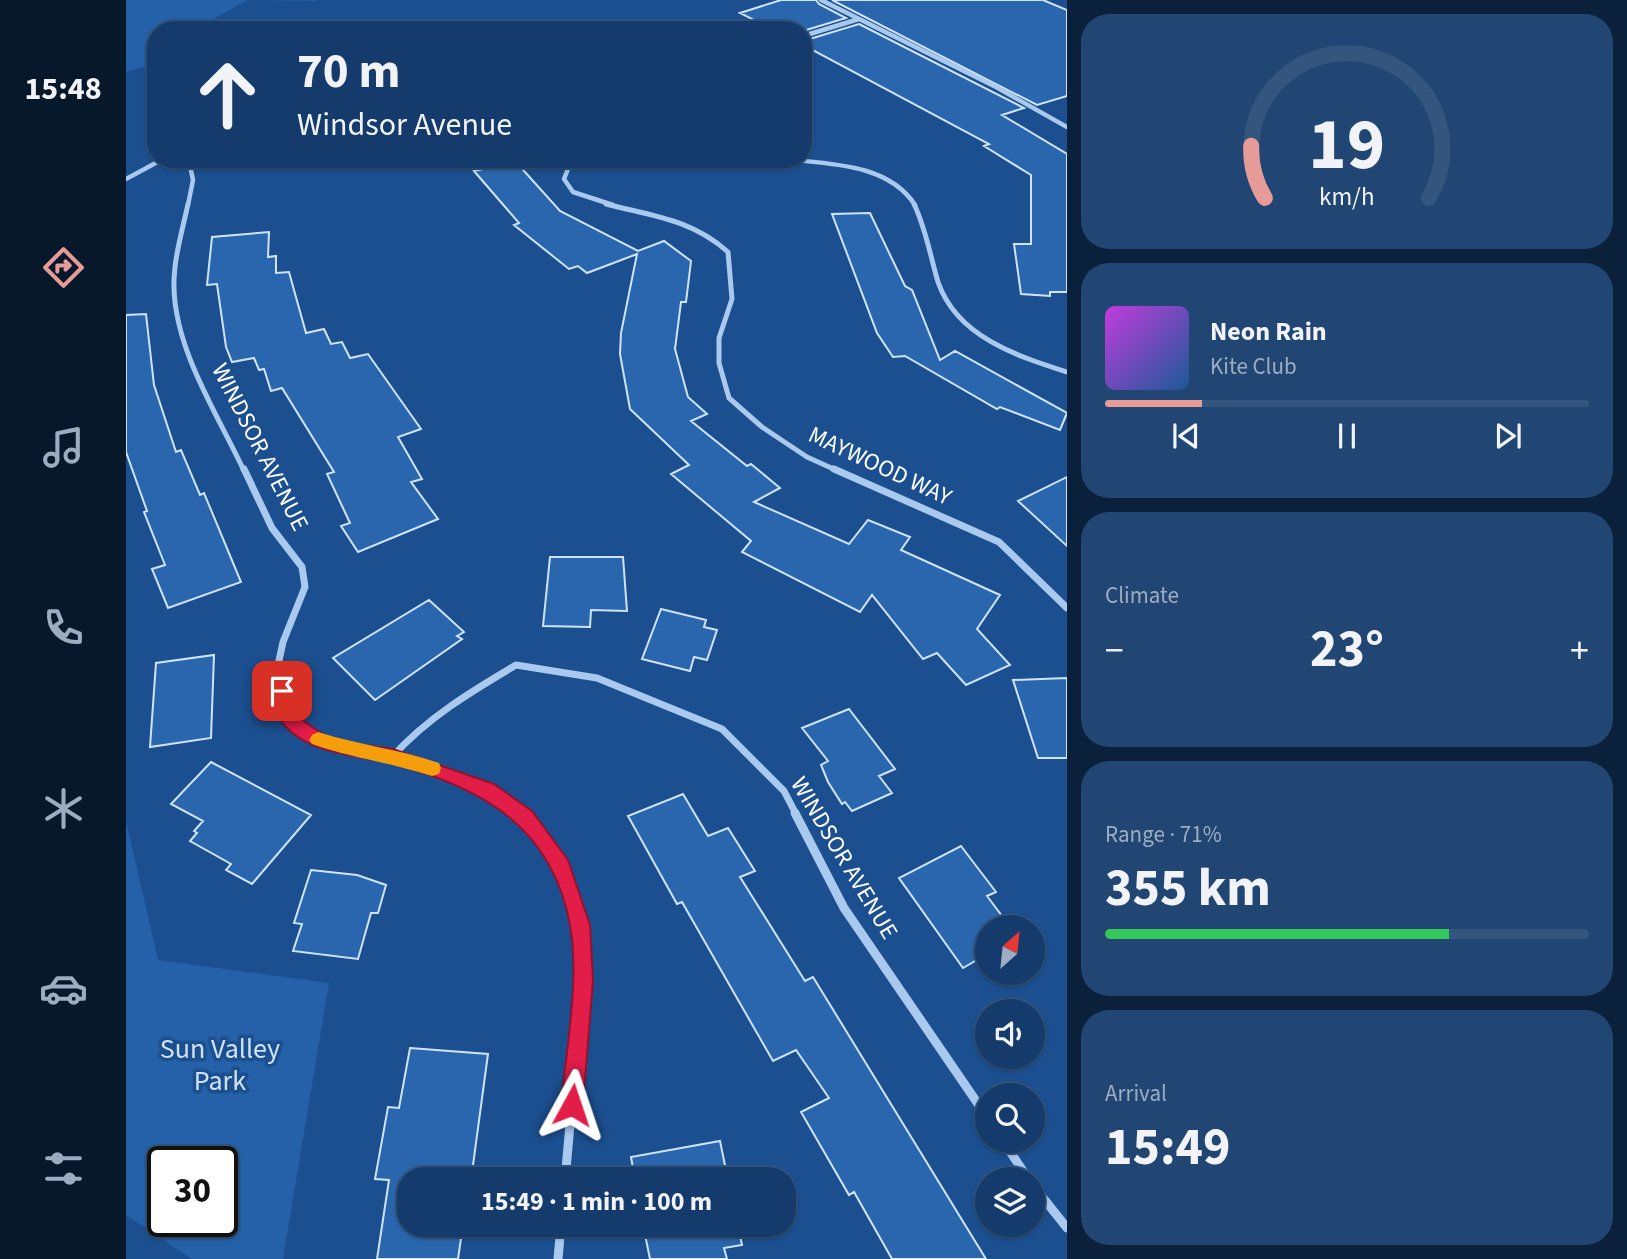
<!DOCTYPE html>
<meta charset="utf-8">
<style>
body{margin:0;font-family:"Source Sans 3",sans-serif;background:#214673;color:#f1f3f6;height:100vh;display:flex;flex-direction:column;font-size:26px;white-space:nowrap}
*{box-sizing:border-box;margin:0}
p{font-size:23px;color:#9dadc1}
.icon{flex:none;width:38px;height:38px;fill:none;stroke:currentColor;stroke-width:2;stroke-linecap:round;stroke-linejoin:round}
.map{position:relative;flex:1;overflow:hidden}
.side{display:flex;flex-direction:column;gap:14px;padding:14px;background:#0b203b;width:560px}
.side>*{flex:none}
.banner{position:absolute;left:21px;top:21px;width:665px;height:147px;border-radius:28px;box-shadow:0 2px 5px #0004,0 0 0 2px #33557e;background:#143b6b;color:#f1f3f6;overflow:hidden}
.needle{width:46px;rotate:27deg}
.buttons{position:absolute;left:849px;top:915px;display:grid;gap:14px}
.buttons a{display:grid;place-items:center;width:70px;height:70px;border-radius:50%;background:#143b6b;box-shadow:0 2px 5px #0004,0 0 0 2px #33557e;font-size:35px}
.speed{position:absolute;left:21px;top:1146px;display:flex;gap:14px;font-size:35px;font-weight:700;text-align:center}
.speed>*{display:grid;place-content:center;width:91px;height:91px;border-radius:50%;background:#143b6b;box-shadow:0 2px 5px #0004,0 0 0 2px #33557e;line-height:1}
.speed .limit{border:4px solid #111;border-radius:10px;background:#fff;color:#111}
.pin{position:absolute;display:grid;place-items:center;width:60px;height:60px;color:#fff;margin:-30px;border-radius:14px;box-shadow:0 4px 10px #0006}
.me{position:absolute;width:77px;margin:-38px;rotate:5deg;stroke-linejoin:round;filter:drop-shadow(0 0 5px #0008)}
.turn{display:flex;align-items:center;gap:24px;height:147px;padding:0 35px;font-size:32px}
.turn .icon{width:91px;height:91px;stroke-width:2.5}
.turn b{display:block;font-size:49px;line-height:60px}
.big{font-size:52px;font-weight:700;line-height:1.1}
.side .widget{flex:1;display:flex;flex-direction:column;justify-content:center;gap:10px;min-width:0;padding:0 24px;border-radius:28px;background:#214673}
.side .dial{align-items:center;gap:0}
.dial svg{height:182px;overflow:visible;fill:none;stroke:#33557e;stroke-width:7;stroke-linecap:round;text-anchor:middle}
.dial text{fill:#f1f3f6;stroke:none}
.song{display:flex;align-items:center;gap:21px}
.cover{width:84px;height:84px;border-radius:10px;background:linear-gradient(135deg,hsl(290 70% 55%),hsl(210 70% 35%))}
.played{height:7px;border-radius:4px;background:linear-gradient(90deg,#e69b98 20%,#33557e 20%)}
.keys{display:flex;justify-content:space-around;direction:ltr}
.heat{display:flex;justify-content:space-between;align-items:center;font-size:38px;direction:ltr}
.charge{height:10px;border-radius:5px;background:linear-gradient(90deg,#34c759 71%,#33557e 0)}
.trip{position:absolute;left:271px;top:1167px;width:399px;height:70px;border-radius:28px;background:#143b6b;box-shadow:0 2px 5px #0004,0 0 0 2px #33557e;font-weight:700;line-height:70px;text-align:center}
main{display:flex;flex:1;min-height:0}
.tabs{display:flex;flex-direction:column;width:126px;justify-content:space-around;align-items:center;background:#08182b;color:#9dadc1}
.tabs .icon{width:49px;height:49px}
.tabs .active{color:#e69b98}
.tabs b{font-size:32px;color:#f1f3f6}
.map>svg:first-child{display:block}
</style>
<main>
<nav class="tabs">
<b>15:48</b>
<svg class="icon active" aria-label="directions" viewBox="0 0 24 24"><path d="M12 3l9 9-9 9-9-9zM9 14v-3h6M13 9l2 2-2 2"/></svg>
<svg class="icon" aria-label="music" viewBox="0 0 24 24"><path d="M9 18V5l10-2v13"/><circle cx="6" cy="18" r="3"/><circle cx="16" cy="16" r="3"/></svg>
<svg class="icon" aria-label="phone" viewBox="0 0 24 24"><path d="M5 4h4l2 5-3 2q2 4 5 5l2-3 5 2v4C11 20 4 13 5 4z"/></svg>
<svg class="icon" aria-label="climate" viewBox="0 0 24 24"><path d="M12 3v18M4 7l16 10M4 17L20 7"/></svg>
<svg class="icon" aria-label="car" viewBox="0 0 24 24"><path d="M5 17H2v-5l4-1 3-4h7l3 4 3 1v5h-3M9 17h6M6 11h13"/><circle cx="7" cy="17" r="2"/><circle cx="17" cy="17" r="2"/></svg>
<svg class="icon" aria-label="filters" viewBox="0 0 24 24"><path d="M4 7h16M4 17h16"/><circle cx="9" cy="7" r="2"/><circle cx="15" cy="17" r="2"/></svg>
</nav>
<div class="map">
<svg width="941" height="1259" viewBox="0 0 941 1259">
<rect width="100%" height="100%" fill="#1b4f8f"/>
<path fill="#2461a8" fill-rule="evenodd" d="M 0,0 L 191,0 L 192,1 L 122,0 L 67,30 L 30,30 L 30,63 L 0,72 Z
M 0,821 L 32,960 L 203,983 L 157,1259 L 66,1259 L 0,1215 ZM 37,1162 L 96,1162 L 96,1222 L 37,1222 Z"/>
<path fill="#2a66ad" stroke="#cfe3fa" stroke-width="2" d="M 655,0 L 690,0 L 693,4 L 720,18 L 677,31 L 648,30 L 614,13 Z
M 706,0 L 917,0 L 941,10 L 941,96 L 911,105 Z
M 733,24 L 898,108 L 876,115 L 941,154 L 941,292 L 924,292 L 924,296 L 895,294 L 888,244 L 905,244 L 905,175 L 858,146 L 863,144 L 677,45 L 677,41 Z
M 390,162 L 434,211 L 512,251 L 538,241 L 565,261 L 560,302 L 555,302 L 549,349 L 562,397 L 581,414 L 565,421 L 621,466 L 625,464 L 654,488 L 628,502 L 723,544 L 742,520 L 784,537 L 775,550 L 874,595 L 851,629 L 884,665 L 840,685 L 811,653 L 797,659 L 746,595 L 734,612 L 616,552 L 625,541 L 545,474 L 563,465 L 504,409 L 494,354 L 495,333 L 511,254 L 461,273 L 452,266 L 443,269 L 388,225 L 393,223 L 348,171 Z
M 744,213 L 779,286 L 786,290 L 814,360 L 829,351 L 941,413 L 934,430 L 874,407 L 871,409 L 779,356 L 767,357 L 751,333 L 706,214 Z
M 143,232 L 142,257 L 150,256 L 150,273 L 163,272 L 180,333 L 198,329 L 205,344 L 216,342 L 224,358 L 242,354 L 295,429 L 272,437 L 296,479 L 285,482 L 312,519 L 232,552 L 215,526 L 224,523 L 201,474 L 208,472 L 156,388 L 145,391 L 138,369 L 133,370 L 128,358 L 106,362 L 100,347 L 91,284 L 81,285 L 86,237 Z
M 20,314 L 28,385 L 50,452 L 55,450 L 74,495 L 78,493 L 115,582 L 42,608 L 26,569 L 39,565 L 18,512 L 21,511 L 0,452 L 0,315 Z
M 941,477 L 941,546 L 892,501 Z
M 424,557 L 497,557 L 501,611 L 465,610 L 464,627 L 417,626 Z
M 303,600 L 338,632 L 331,636 L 336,639 L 249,700 L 207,658 Z
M 535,609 L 580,620 L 578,627 L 591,630 L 581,660 L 568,657 L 564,671 L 516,659 Z
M 88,655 L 85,738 L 24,747 L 30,663 Z
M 941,678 L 941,758 L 912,758 L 887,680 Z
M 723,709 L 769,769 L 753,776 L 766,793 L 726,811 L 719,802 L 716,804 L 702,782 L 695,765 L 702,761 L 676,728 Z
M 85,762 L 185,815 L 126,884 L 100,870 L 105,864 L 64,841 L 71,833 L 68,831 L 77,821 L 45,804 Z
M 557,794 L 582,836 L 602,828 L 629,871 L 614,877 L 679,981 L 687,977 L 860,1259 L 766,1259 L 728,1192 L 723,1195 L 675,1112 L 703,1098 L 670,1050 L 647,1061 L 556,902 L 551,904 L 502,816 Z
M 835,846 L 870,892 L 861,896 L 885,928 L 861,928 L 861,954 L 837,968 L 773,878 Z
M 185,870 L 231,875 L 260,885 L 252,913 L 245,913 L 232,959 L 167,951 L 176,924 L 168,923 Z
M 284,1048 L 362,1054 L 345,1180 L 284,1180 L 284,1225 L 337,1225 L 332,1259 L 251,1259 L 263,1180 L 249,1179 L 262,1107 L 273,1108 Z
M 594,1141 L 602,1180 L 509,1180 L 505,1157 Z
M 517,1225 L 612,1225 L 616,1245 L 598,1248 L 601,1259 L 524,1259 Z"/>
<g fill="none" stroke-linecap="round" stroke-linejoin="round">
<path stroke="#a9c9ee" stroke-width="4.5" d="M 695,0 L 870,87 L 941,127
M 677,36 L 733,19
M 58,159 L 63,161 L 67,180 L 62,205
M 452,159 L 444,164 L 438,179 L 447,192 L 487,205
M 658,159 C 702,164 762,163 789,205
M 0,179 L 37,159"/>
<path stroke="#a9c9ee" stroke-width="5" d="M 62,204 C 56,232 47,261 48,289 C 50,352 92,415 118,471
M 480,204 C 526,216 565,219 602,252 L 606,299 L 593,338 L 593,363 L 603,398 L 636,427 L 681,457 L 712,471
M 788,204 C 800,229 804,255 812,282 C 831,337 891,356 941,372"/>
<path stroke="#a9c9ee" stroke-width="7" d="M 118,469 L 146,528 L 176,567 L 179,587 L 157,642 L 151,670 L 164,721 L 193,740 L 229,751 L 267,756 L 361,789 L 395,814
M 708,469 L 873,542 L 941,608
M 267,756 C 301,718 346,691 390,665 L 471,678 L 596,729 L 658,791 L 670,814"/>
<path stroke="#a9c9ee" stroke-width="9" d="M 393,813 L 436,866 L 454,925 L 457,981 L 439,1180
M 669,813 L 718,908 L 861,1117
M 877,1141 L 903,1180
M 906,1184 L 941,1228
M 432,1259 L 435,1225"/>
</g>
<path fill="#e11d48" stroke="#92132f" stroke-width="2" d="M 156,685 L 162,687 L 172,717 L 198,735 L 229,744 L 267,749 L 368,784 L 406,811 L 442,860 L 464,925 L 467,981 L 457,1105 L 454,1113 L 446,1116 L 438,1113 L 435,1105 C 440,1049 454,980 444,925 C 426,827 357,788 268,764 C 232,754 187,756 159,726 C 152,719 150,701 148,691 L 150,687 Z"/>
<path fill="#f59e0b" d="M 192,732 C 232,745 273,749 313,763 L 315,768 L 313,774 L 306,776 C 266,763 226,758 186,744 L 183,740 L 186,735 Z"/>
<g text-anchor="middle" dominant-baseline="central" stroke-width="7" stroke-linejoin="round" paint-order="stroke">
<g font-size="24" fill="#fff" stroke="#1b4f8f">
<text transform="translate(134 447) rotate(63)">WINDSOR AVENUE</text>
<text transform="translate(754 466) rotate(25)">MAYWOOD WAY</text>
<text transform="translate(718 858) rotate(59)">WINDSOR AVENUE</text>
</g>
<g font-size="28" fill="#cfe3fa" stroke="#1b4f8f">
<text x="94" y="1049">Sun Valley<tspan x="94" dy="32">Park</tspan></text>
</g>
</g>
</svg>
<div class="buttons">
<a><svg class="needle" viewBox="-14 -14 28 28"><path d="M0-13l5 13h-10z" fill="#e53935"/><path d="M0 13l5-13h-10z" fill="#9dadc1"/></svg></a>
<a><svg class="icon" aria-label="sound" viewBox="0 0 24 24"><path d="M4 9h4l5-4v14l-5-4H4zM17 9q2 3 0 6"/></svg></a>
<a><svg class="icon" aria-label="search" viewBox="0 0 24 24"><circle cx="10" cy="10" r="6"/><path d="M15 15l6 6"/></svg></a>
<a><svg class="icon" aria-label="layers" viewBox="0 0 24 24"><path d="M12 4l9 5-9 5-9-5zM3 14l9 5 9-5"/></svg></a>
</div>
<div class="speed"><div class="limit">30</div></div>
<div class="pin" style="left:156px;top:691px;background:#d93025"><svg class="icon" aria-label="arrive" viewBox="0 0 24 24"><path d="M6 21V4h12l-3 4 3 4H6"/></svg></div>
<svg class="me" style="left:446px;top:1105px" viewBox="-20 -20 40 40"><path d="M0-17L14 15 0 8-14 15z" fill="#e11d48" stroke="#fff" stroke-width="4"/></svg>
<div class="trip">15:49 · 1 min · 100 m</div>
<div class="banner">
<div class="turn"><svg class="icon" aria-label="ahead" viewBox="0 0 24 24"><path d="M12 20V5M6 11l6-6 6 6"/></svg><div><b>70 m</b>Windsor Avenue</div></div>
</div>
</div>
<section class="side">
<div class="widget dial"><svg viewBox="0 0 100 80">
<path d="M14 69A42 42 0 1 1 86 69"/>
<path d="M14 69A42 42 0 0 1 8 46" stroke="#e69b98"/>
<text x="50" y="56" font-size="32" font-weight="700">19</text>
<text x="50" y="72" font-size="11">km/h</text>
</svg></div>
<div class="widget">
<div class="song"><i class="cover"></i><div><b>Neon Rain</b><p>Kite Club</p></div></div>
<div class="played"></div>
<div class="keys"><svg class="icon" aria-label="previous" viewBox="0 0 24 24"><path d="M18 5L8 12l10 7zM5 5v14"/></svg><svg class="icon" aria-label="pause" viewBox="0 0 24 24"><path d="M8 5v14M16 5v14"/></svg><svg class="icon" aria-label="next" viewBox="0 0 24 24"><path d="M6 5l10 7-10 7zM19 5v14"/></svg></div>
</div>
<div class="widget"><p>Climate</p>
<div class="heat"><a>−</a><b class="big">23°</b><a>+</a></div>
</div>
<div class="widget"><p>Range · 71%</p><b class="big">355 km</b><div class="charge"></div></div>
<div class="widget"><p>Arrival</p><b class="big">15:49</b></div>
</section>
</main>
